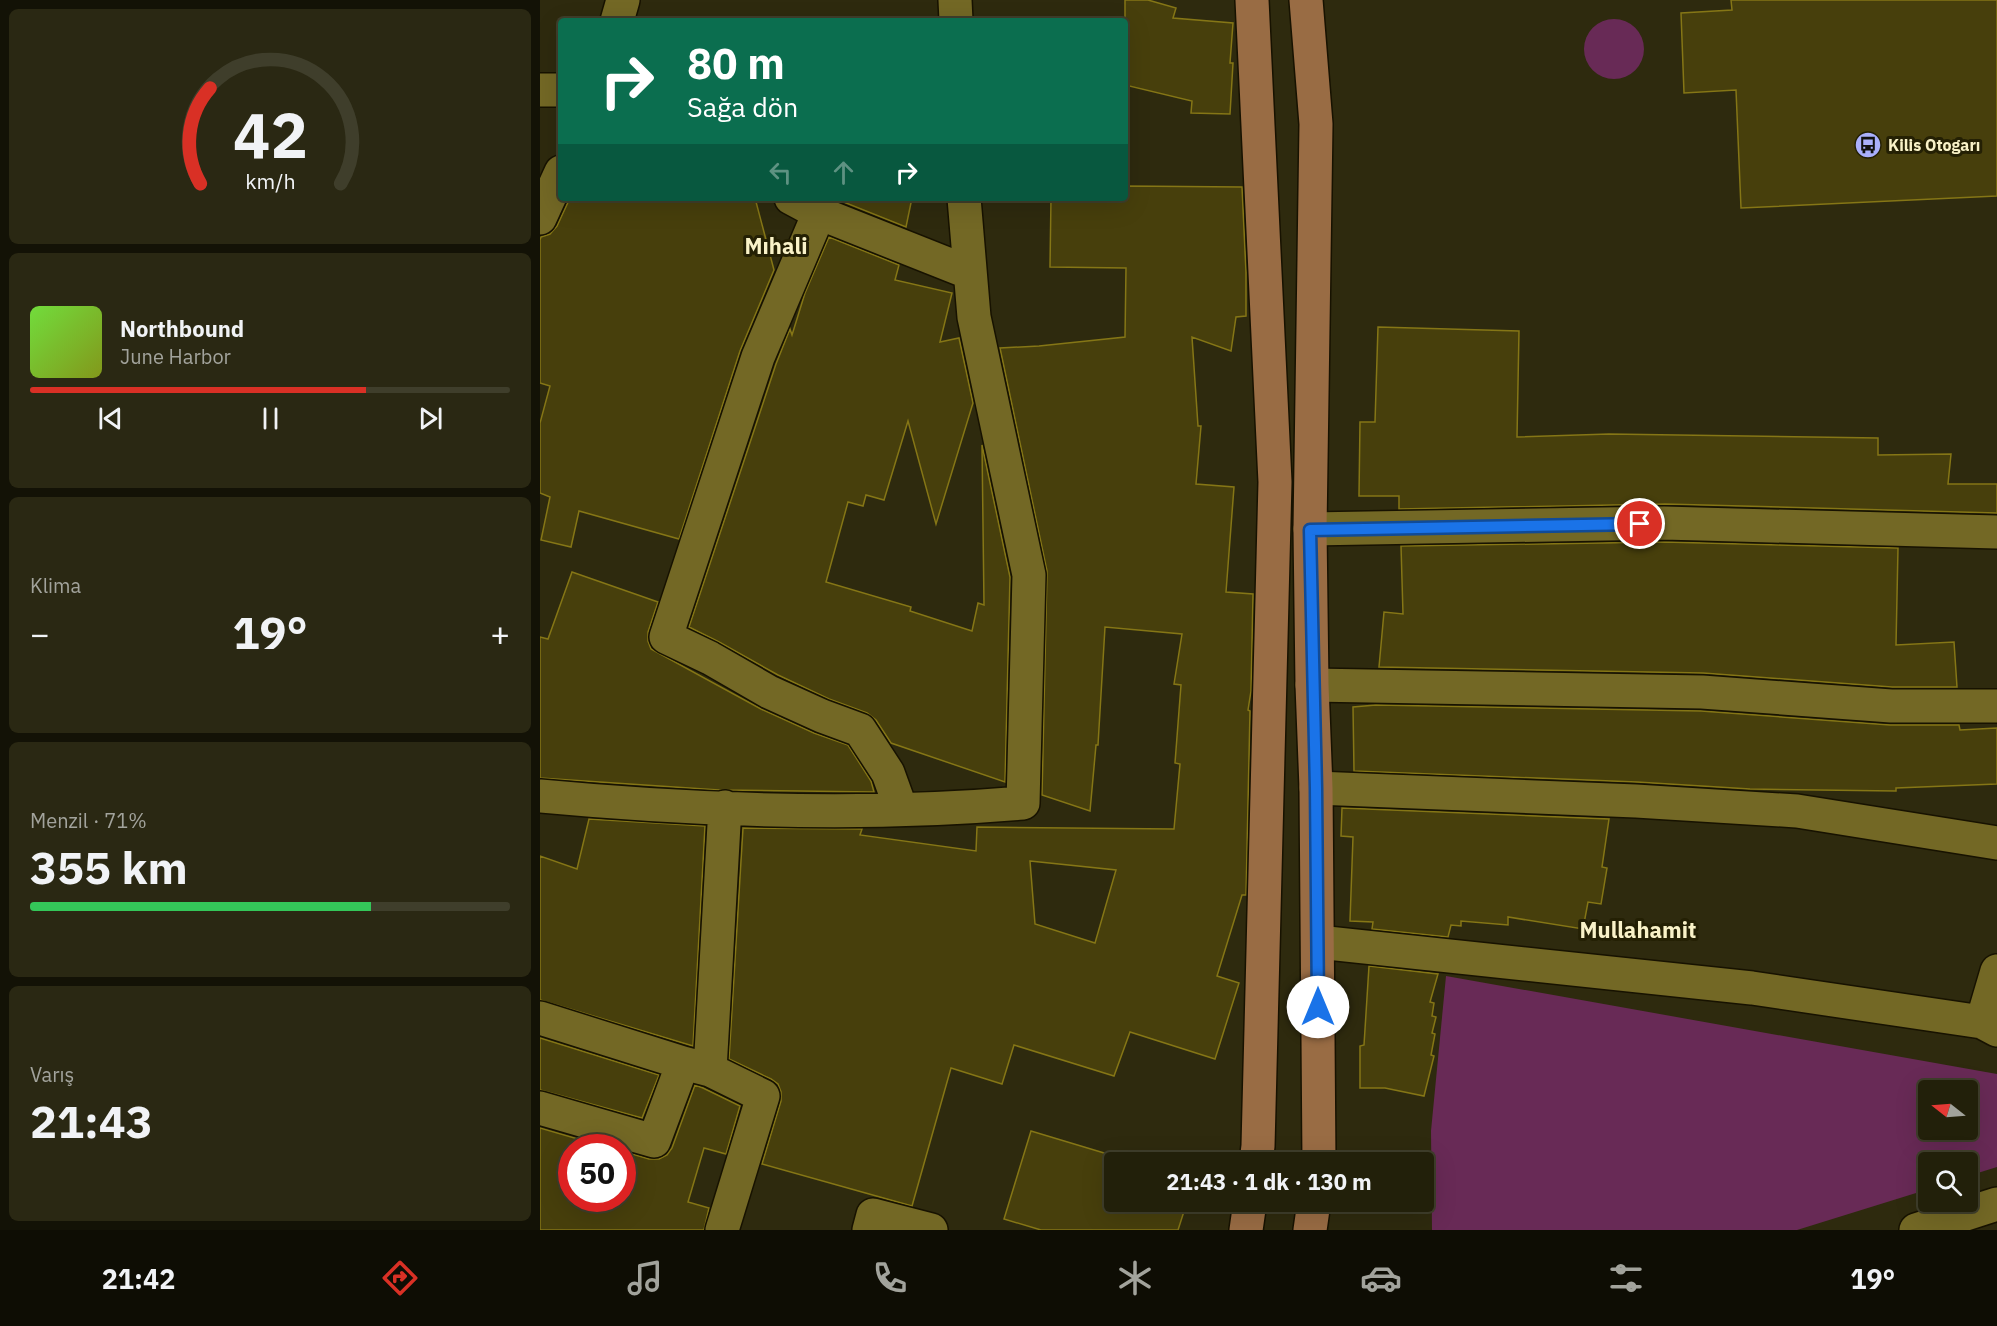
<!DOCTYPE html>
<html lang="tr">
<meta charset="utf-8">
<style>
body{margin:0;font-family:"IBM Plex Sans",sans-serif;background:#2a2813;color:#f1f3f6;height:100vh;display:flex;flex-direction:column;font-size:22px;white-space:nowrap}
*{box-sizing:border-box;margin:0}
p{font-size:20px;color:#a2a39c}
.icon{flex:none;width:33px;height:33px;fill:none;stroke:currentColor;stroke-width:2;stroke-linecap:round;stroke-linejoin:round}
.map{position:relative;flex:1;overflow:hidden}
.side{display:flex;flex-direction:column;gap:9px;padding:9px;background:#131206;width:540px}
.side>*{flex:none}
.top-card{position:absolute;left:18px;top:18px;width:570px;height:183px;border-radius:6px;box-shadow:0 6px 24px #0002,0 0 0 2px #3f3e2b;background:#0b6e4f;color:#fff;overflow:hidden}
.needle{width:39px;rotate:287deg}
.fabs{position:absolute;left:1378px;top:1080px;display:grid;gap:12px}
.fabs a{display:grid;place-items:center;width:60px;height:60px;border-radius:6px;background:#22200a;box-shadow:0 6px 24px #0002,0 0 0 2px #3f3e2b;font-size:30px}
.speed{position:absolute;left:18px;top:1134px;display:flex;gap:12px;font-size:30px;font-weight:700;text-align:center}
.speed>*{display:grid;place-content:center;width:78px;height:78px;border-radius:50%;background:#22200a;box-shadow:0 6px 24px #0002,0 0 0 2px #3f3e2b;line-height:1}
.speed .limit{border:9px solid #d22;background:#fff;color:#111}
.pin{position:absolute;display:grid;place-items:center;width:51px;height:51px;color:#fff;margin:-26px;border:3px solid #fff;border-radius:50%;box-shadow:0 2px 6px #0007}
.me{position:absolute;width:66px;margin:-33px;rotate:0deg;stroke-linejoin:round;filter:drop-shadow(0 0 4px #0008)}
.turn{display:flex;align-items:center;gap:21px;height:126px;padding:0 30px;font-size:27px}
.turn .icon{width:78px;height:78px;stroke-width:2.5}
.turn b{display:block;font-size:42px;line-height:51px}
.lanes{display:flex;align-items:center;height:57px;padding:0 30px;background:#0003;justify-content:center;gap:30px;direction:ltr}
.lanes .off{opacity:.35}
.big{font-size:45px;font-weight:700;line-height:1.1}
.side .card{flex:1;display:flex;flex-direction:column;justify-content:center;gap:9px;min-width:0;padding:0 21px;border-radius:9px;background:#2a2813}
.side .dial{align-items:center;gap:0}
.dial svg{height:156px;overflow:visible;fill:none;stroke:#3f3e2b;stroke-width:7;stroke-linecap:round;text-anchor:middle}
.dial text{fill:#f1f3f6;stroke:none}
.song{display:flex;align-items:center;gap:18px}
.cover{width:72px;height:72px;border-radius:9px;background:linear-gradient(135deg,hsl(100 70% 55%),hsl(70 70% 35%))}
.played{height:6px;border-radius:3px;background:linear-gradient(90deg,#d93025 70%,#3f3e2b 70%)}
.keys{display:flex;justify-content:space-around;direction:ltr}
.heat{display:flex;justify-content:space-between;align-items:center;font-size:33px;direction:ltr}
.charge{height:9px;border-radius:4px;background:linear-gradient(90deg,#34c759 71%,#3f3e2b 0)}
.trip{position:absolute;left:564px;top:1152px;width:330px;height:60px;border-radius:6px;background:#22200a;box-shadow:0 6px 24px #0002,0 0 0 2px #3f3e2b;font-weight:700;line-height:60px;text-align:center}
.tabs{display:flex;height:96px;justify-content:space-around;align-items:center;background:#0e0d04;color:#a2a39c}
.tabs .icon{width:42px;height:42px}
.tabs .selected{color:#d93025}
.tabs b{font-size:27px;color:#f1f3f6}
main{display:flex;flex:1;min-height:0}
.map>svg:first-child{display:block}
</style>
<main>
<section class="side">
<div class="card dial"><svg viewBox="0 0 100 80">
<path d="M14 69A42 42 0 1 1 86 69"/>
<path d="M14 69A42 42 0 0 1 19 20" stroke="#d93025"/>
<text x="50" y="56" font-size="32" font-weight="700">42</text>
<text x="50" y="72" font-size="11">km/h</text>
</svg></div>
<div class="card">
<div class="song"><i class="cover"></i><div><b>Northbound</b><p>June Harbor</p></div></div>
<div class="played"></div>
<div class="keys"><svg class="icon" aria-label="previous" viewBox="0 0 24 24"><path d="M18 5L8 12l10 7zM5 5v14"/></svg><svg class="icon" aria-label="pause" viewBox="0 0 24 24"><path d="M8 5v14M16 5v14"/></svg><svg class="icon" aria-label="next" viewBox="0 0 24 24"><path d="M6 5l10 7-10 7zM19 5v14"/></svg></div>
</div>
<div class="card"><p>Klima</p>
<div class="heat"><a>−</a><b class="big">19°</b><a>+</a></div>
</div>
<div class="card"><p>Menzil · 71%</p><b class="big">355 km</b><div class="charge"></div></div>
<div class="card"><p>Varış</p><b class="big">21:43</b></div>
</section>
<div class="map">
<svg width="1457" height="1230" viewBox="0 0 1457 1230">
<rect width="100%" height="100%" fill="#2e2a0e"/>
<path fill="#682a56" fill-rule="evenodd" d="M1044 49a30 30 0 1 1 60 0a30 30 0 1 1-60 0Z
M 906,976 L 1457,1074 L 1457,1167 L 1428,1176 L 1428,1162 L 1389,1162 L 1389,1189 L 1257,1230 L 892,1230 L 891,1131 ZM 1389,1090 L 1428,1090 L 1428,1130 L 1389,1130 Z"/>
<path fill="#473f0c" stroke="#857616" stroke-width="1.5" fill-rule="evenodd" d="M 585,0 L 608,0 L 636,8 L 633,18 L 693,23 L 690,63 L 693,63 L 690,114 L 651,113 L 652,101 L 585,85 Z
M 1191,0 L 1457,0 L 1457,196 L 1201,208 L 1196,90 L 1144,93 L 1141,13 L 1192,10 Z
M 585,186 L 702,187 L 706,272 L 706,316 L 696,317 L 691,351 L 652,337 L 658,426 L 661,426 L 656,484 L 694,487 L 686,592 L 713,594 L 711,691 L 708,710 L 710,711 L 706,895 L 702,895 L 677,976 L 699,983 L 675,1059 L 590,1032 L 574,1076 L 474,1045 L 462,1084 L 411,1068 L 372,1206 L 222,1164 L 241,1101 L 241,1092 L 238,1084 L 231,1079 L 189,1059 L 203,828 L 322,829 L 320,835 L 436,851 L 437,827 L 634,829 L 640,764 L 635,763 L 641,685 L 634,684 L 642,634 L 565,627 L 558,745 L 556,745 L 550,811 L 502,795 L 507,571 L 460,348 L 499,346 L 585,337 L 586,268 L 510,267 L 511,198 L 585,198 ZM 490,861 L 576,870 L 555,943 L 495,924 Z
M 30,198 L 215,198 L 234,270 L 200,351 L 139,539 L 39,511 L 31,547 L 1,540 L 10,497 L 0,493 L 0,423 L 10,386 L 0,383 L 0,240 L 1,237 L 10,234 L 17,226 Z
M 296,198 L 372,198 L 366,227 L 296,199 Z
M 289,237 L 359,265 L 355,280 L 412,293 L 400,342 L 419,338 L 433,403 L 396,524 L 368,421 L 344,500 L 326,495 L 323,506 L 308,502 L 286,582 L 371,607 L 370,611 L 432,631 L 438,603 L 444,605 L 442,445 L 470,577 L 465,782 L 351,743 L 336,720 L 327,713 L 289,699 L 238,675 L 179,642 L 149,627 L 236,364 L 250,329 L 252,335 L 265,293 Z
M 838,327 L 979,331 L 977,437 L 1069,434 L 1338,438 L 1338,455 L 1411,454 L 1408,484 L 1457,484 L 1457,513 L 1125,504 L 859,509 L 859,496 L 819,496 L 820,422 L 835,422 Z
M 1124,542 L 1358,548 L 1356,645 L 1414,642 L 1417,687 L 1352,687 L 1163,673 L 839,667 L 844,612 L 863,614 L 861,546 Z
M 32,572 L 118,602 L 108,632 L 108,641 L 111,649 L 221,709 L 274,733 L 308,745 L 331,781 L 334,792 L 179,790 L 0,778 L 0,637 L 8,639 Z
M 836,705 L 1161,711 L 1350,725 L 1419,725 L 1420,730 L 1457,728 L 1457,784 L 1356,788 L 1356,791 L 1210,789 L 1097,782 L 814,771 L 813,707 Z
M 802,808 L 1069,819 L 1062,867 L 1067,868 L 1061,904 L 1048,902 L 1043,929 L 968,917 L 968,925 L 921,921 L 921,926 L 911,925 L 908,937 L 832,929 L 833,922 L 810,921 L 813,837 L 801,836 Z
M 49,819 L 165,826 L 153,1046 L 0,1000 L 0,856 L 37,869 Z
M 829,966 L 898,974 L 890,1002 L 894,1003 L 892,1016 L 896,1017 L 892,1033 L 895,1034 L 891,1055 L 894,1056 L 884,1096 L 845,1088 L 820,1088 L 820,1046 L 824,1045 Z
M 0,1038 L 119,1075 L 102,1118 L 0,1090 Z
M 155,1085 L 163,1088 L 200,1106 L 186,1154 L 164,1148 L 148,1202 L 169,1208 L 164,1230 L 0,1230 L 0,1128 L 69,1148 L 32,1148 L 32,1198 L 82,1198 L 82,1151 L 109,1159 L 119,1159 L 127,1155 L 132,1148 Z
M 491,1131 L 594,1162 L 574,1162 L 574,1202 L 647,1202 L 638,1230 L 501,1230 L 464,1219 Z"/>
<g fill="none" stroke-linecap="round" stroke-linejoin="round">
<defs>
<path id="minor" d="M 415,0 L 416,21
M 77,21 L 83,0
M 0,90 L 21,90
M 251,198 L 279,213 L 430,273
M 279,213 L 218,357 L 126,637 L 170,658 L 229,692 L 282,716 L 320,730 L 348,773 L 361,809
M 0,218 L 21,172
M 770,529 L 1124,523 L 1457,532
M 772,685 L 1162,692 L 1351,706 L 1457,706
M 776,788 L 1096,801 L 1257,811 L 1457,843
M 0,796 C 160,811 323,817 483,803 L 489,575 L 434,317 L 424,198
M 778,942 L 1212,988 L 1442,1022 L 1457,1030
M 0,1018 L 143,1063 L 170,1070 L 223,1096 L 182,1230
M 1442,1022 L 1457,971
M 170,1070 L 185,807
M 0,1108 L 114,1141 L 143,1063
M 329,1230 L 333,1215 L 391,1230
M 1376,1230 L 1457,1204"/>
<path id="major" d="M 712,0 L 735,482 L 718,1146 L 716,1162
M 766,0 L 776,124 L 770,529 L 772,685 L 776,788 L 779,1162
M 706,1230 L 710,1202
M 770,1230 L 774,1202"/>
</defs>
<use href="#minor" stroke="#171200" stroke-width="36"/>
<use href="#major" stroke="#171200" stroke-width="36"/>
<use href="#minor" stroke="#736825" stroke-width="33"/>
<use href="#major" stroke="#996c44" stroke-width="33"/>
</g>
<g fill="none" stroke-linecap="round" stroke-linejoin="round">
<defs>
<path id="route" d="M 778,1007 L 776,788 L 770,530 L 1100,524"/>
</defs>
<use href="#route" stroke="#114b97" stroke-width="15"/>
<use href="#route" stroke="#1a73e8" stroke-width="10"/>
</g>
<defs>
<symbol id="bus-disc" viewBox="-11 -11 22 22"><circle r="9.5" fill="#aab0fc" stroke="#242004"/><path d="M-5-6H5V4H4V6H2V4H-2V6H-4V4H-5ZM-3.5-4V0h7V-4ZM-3.5 1.2v1.5H-2V1.2ZM2 1.2v1.5H3.5V1.2Z" fill="#111"/></symbol>
</defs>
<g fill-rule="evenodd">
<use href="#bus-disc" x="1313" y="130" width="30" height="30"/>
</g>
<g text-anchor="middle" dominant-baseline="central" stroke-width="6" stroke-linejoin="round" paint-order="stroke">
<g font-size="16" font-weight="bold" fill="#f9f2c8" stroke="#242004" text-anchor="start">
<text x="1348" y="145">Kilis Otogarı</text>
</g>
<g font-size="22" font-weight="bold" fill="#f9f2c8" stroke="#242004">
<text x="236" y="245">Mıhali</text>
<text x="1098" y="929">Mullahamit</text>
</g>
</g>
</svg>
<div class="fabs">
<a><svg class="needle" viewBox="-14 -14 28 28"><path d="M0-13l5 13h-10z" fill="#e53935"/><path d="M0 13l5-13h-10z" fill="#a2a39c"/></svg></a>
<a><svg class="icon" aria-label="search" viewBox="0 0 24 24"><circle cx="10" cy="10" r="6"/><path d="M15 15l6 6"/></svg></a>
</div>
<div class="speed"><div class="limit">50</div></div>
<div class="pin" style="left:1100px;top:524px;background:#d93025"><svg class="icon" aria-label="arrive" viewBox="0 0 24 24"><path d="M6 21V4h12l-3 4 3 4H6"/></svg></div>
<svg class="me" style="left:778px;top:1007px" viewBox="-20 -20 40 40"><circle r="19" fill="#fff"/><path d="M0-13L10 11 0 6-10 11z" fill="#1a73e8"/></svg>
<div class="trip">21:43 · 1 dk · 130 m</div>
<div class="top-card">
<div class="turn"><svg class="icon" aria-label="right" viewBox="0 0 24 24"><path d="M7 20v-9h11M14 6l5 5-5 5"/></svg><div><b>80 m</b>Sağa dön</div></div>
<div class="lanes"><svg class="icon off" aria-label="left" viewBox="0 0 24 24"><path d="M17 20v-9H6M10 6l-5 5 5 5"/></svg><svg class="icon off" aria-label="ahead" viewBox="0 0 24 24"><path d="M12 20V5M6 11l6-6 6 6"/></svg><svg class="icon" aria-label="right" viewBox="0 0 24 24"><path d="M7 20v-9h11M14 6l5 5-5 5"/></svg></div>
</div>
</div>
</main>
<nav class="tabs">
<b>21:42</b>
<svg class="icon selected" aria-label="directions" viewBox="0 0 24 24"><path d="M12 3l9 9-9 9-9-9zM9 14v-3h6M13 9l2 2-2 2"/></svg>
<svg class="icon" aria-label="music" viewBox="0 0 24 24"><path d="M9 18V5l10-2v13"/><circle cx="6" cy="18" r="3"/><circle cx="16" cy="16" r="3"/></svg>
<svg class="icon" aria-label="phone" viewBox="0 0 24 24"><path d="M5 4h4l2 5-3 2q2 4 5 5l2-3 5 2v4C11 20 4 13 5 4z"/></svg>
<svg class="icon" aria-label="climate" viewBox="0 0 24 24"><path d="M12 3v18M4 7l16 10M4 17L20 7"/></svg>
<svg class="icon" aria-label="car" viewBox="0 0 24 24"><path d="M5 17H2v-5l4-1 3-4h7l3 4 3 1v5h-3M9 17h6M6 11h13"/><circle cx="7" cy="17" r="2"/><circle cx="17" cy="17" r="2"/></svg>
<svg class="icon" aria-label="filters" viewBox="0 0 24 24"><path d="M4 7h16M4 17h16"/><circle cx="9" cy="7" r="2"/><circle cx="15" cy="17" r="2"/></svg>
<b>19°</b>
</nav>
